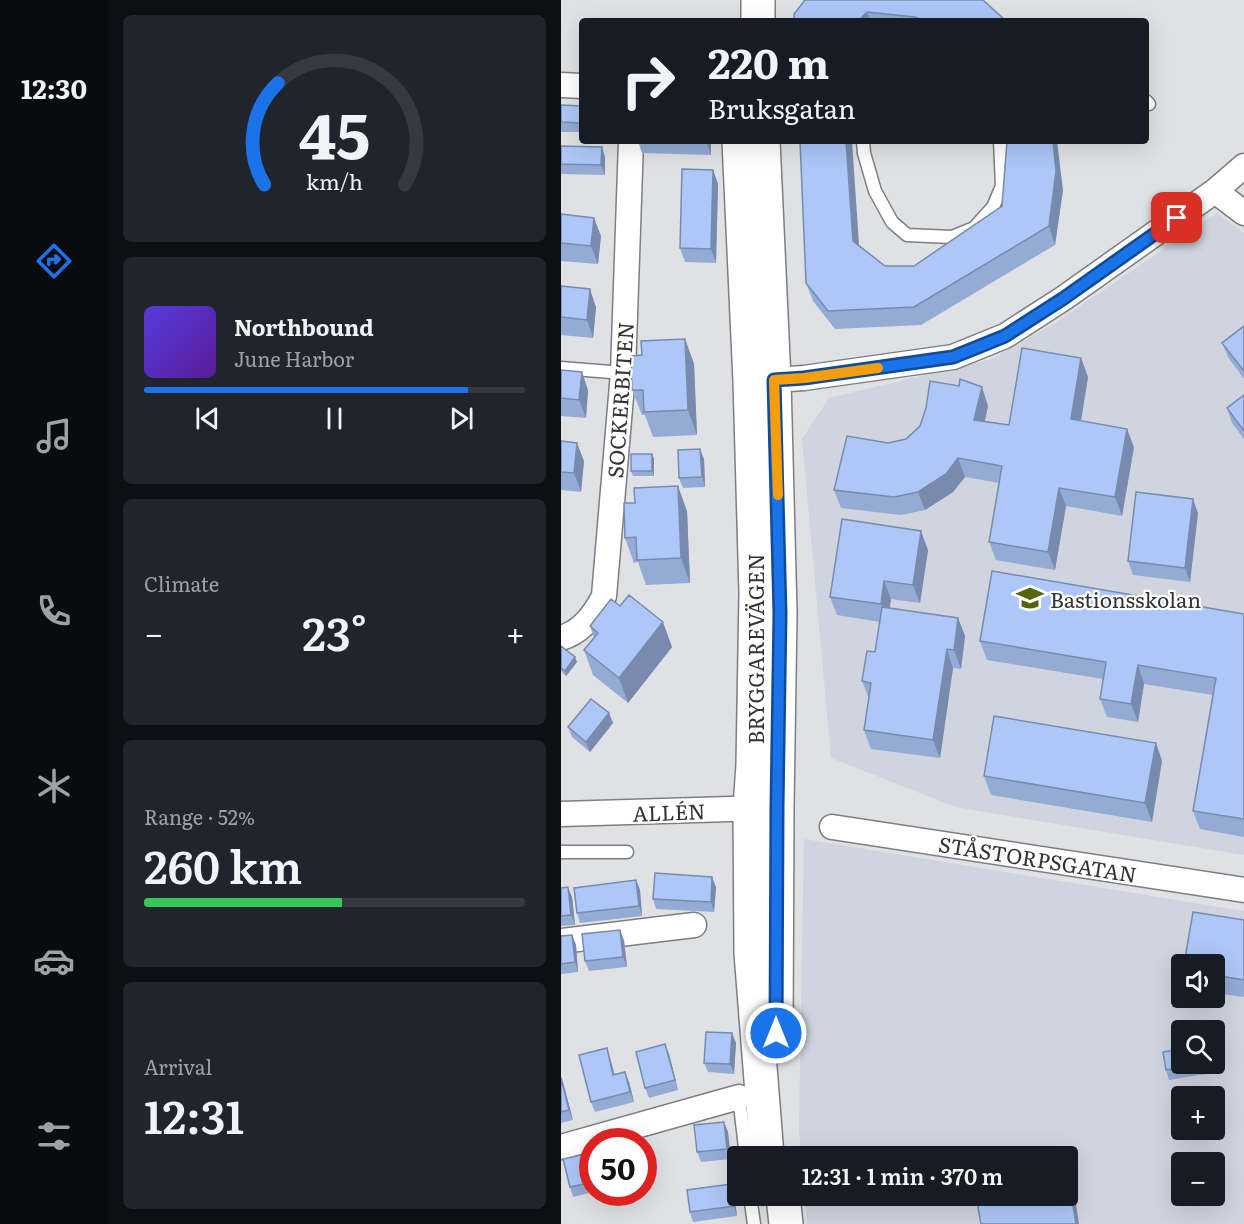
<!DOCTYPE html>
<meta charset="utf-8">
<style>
body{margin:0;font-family:Literata,serif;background:#20242c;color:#f1f3f6;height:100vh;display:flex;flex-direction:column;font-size:22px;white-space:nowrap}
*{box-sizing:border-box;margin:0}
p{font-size:20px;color:#9ea1a6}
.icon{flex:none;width:33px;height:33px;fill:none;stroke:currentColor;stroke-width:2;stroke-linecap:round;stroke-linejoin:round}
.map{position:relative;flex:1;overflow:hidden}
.panel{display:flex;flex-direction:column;gap:15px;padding:15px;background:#0d0f14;width:453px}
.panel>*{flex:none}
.hud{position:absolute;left:18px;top:18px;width:570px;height:126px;border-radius:6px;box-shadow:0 6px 24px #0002;background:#171b24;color:#f1f3f6;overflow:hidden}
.fabs{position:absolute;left:610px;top:954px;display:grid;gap:12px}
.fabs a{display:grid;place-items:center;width:54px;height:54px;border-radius:6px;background:#171b24;box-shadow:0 6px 24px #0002;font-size:30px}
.speed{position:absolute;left:18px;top:1128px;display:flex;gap:12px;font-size:30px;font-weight:700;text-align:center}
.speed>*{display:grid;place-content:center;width:78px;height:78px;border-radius:50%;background:#171b24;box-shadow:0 6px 24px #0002;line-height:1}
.speed .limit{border:9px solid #d22;background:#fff;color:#111}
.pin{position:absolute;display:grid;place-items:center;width:51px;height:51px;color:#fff;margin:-26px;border-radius:12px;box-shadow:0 3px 9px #0006}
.me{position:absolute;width:66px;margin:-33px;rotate:0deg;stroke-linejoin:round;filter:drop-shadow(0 0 4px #0008)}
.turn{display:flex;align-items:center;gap:21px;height:126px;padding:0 30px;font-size:27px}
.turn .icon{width:78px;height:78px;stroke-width:2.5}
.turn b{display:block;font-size:42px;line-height:51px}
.big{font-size:45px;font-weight:600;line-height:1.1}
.panel .widget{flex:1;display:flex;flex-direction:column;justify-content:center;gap:9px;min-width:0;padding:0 21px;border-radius:9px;background:#20242c}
.panel .dial{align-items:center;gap:0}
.dial svg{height:156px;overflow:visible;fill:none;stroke:#363941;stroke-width:7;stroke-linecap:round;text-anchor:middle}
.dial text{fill:#f1f3f6;stroke:none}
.song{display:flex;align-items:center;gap:18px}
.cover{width:72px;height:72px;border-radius:9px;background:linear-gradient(135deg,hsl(250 70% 55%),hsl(270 70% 35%))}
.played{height:6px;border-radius:3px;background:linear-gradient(90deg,#1a73e8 85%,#363941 85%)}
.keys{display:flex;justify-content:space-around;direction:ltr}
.heat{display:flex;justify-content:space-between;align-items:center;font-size:33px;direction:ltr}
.charge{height:9px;border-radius:4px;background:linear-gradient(90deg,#34c759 52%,#363941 0)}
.trip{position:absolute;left:166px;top:1146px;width:351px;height:60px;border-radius:6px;background:#171b24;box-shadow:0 6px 24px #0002;font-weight:600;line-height:60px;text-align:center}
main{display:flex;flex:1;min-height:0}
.dock{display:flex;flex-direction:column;width:108px;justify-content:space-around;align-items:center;background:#090b0e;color:#9ea1a6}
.dock .icon{width:42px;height:42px}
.dock .selected{color:#1a73e8}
.dock b{font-size:27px;color:#f1f3f6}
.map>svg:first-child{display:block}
</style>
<main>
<nav class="dock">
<b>12:30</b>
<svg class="icon selected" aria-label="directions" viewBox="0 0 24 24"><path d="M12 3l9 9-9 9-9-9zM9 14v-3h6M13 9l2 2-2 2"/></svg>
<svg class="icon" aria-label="music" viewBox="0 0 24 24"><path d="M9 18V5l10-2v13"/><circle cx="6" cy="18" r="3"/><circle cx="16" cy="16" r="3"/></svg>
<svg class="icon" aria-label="phone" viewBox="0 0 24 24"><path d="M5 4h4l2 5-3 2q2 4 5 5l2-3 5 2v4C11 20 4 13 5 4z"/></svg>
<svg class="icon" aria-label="climate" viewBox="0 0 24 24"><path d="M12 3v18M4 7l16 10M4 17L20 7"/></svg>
<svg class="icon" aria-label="car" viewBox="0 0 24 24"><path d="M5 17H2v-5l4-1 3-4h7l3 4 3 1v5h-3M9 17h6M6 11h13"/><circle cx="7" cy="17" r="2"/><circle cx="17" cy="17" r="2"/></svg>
<svg class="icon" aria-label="filters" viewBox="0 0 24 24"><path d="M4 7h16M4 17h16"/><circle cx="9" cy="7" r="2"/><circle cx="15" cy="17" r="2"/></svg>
</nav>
<section class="panel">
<div class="widget dial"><svg viewBox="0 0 100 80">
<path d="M14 69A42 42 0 1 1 86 69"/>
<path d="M14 69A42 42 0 0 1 21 17" stroke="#1a73e8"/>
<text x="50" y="56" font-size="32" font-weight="700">45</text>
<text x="50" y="72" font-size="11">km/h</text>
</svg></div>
<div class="widget">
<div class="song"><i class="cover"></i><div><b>Northbound</b><p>June Harbor</p></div></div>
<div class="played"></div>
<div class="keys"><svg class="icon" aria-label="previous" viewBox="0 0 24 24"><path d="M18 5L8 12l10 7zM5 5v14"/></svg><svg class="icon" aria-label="pause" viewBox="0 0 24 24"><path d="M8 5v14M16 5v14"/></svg><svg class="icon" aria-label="next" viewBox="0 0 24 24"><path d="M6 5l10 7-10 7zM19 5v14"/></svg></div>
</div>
<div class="widget"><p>Climate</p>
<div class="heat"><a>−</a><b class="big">23°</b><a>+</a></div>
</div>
<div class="widget"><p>Range · 52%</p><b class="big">260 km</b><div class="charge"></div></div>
<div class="widget"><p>Arrival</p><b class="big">12:31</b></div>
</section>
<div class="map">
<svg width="683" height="1224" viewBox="0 0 683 1224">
<rect width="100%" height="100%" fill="#dfe1e5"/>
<path fill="#cfd4df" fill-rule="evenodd" d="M 656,213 L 683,233 L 683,855 L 394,807 L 270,758 L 241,439 L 268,398 L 431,359 L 494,323 Z
M 243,839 L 683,911 L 683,1224 L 246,1224 L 244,1196 L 507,1196 L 507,1156 L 240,1156 L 238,1128 ZM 621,964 L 654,964 L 654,998 L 621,998 ZM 621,1030 L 654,1030 L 654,1064 L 621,1064 ZM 621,1096 L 654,1096 L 654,1130 L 621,1130 ZM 621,1162 L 654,1162 L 654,1196 L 621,1196 Z"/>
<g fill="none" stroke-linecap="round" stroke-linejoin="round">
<defs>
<path id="service" d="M 585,101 L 588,104
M 302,141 L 303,153 L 314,191 L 331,222 L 346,235 L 391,237 L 413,228 L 432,207 L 441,186 L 439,141
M 0,368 L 62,373
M 0,852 L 66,852
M 178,1097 L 185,1156
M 189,1196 L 193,1224"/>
<path id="minor" d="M 0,85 L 21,86
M 654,191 L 683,213
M 196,381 L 243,378 L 392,357 L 444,336 L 503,298 L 654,191 L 683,166
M 0,638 C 21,632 34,614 43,596 L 62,373 L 70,141
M 0,814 L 204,808
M 271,827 L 683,890
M 0,941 L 133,925
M 0,1147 L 178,1097"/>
<path id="secondary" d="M 197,0 L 197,21
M 178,141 L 189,381 L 195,593 L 192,765 L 189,808 L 190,953 L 206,1156
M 202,141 L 213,380 L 219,613 L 216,807 L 215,1032
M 222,1196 L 225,1224"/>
</defs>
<use href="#service" stroke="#7c7e81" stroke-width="15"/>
<use href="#minor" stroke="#7c7e81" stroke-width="27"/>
<use href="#secondary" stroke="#7c7e81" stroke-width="36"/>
<use href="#service" stroke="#fff" stroke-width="12"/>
<use href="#minor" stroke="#fff" stroke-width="24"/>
<use href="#secondary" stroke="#fff" stroke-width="33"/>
</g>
<path fill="#94abd5" d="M 244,0 L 445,21 L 233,21 Z
M 0,105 L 21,106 L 21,132 L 0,132 Z
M 77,141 L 150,141 L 150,155 L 81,153 Z
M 0,146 L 44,157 L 44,175 L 0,174 Z
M 152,170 L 157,184 L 155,263 L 124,262 L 119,248 Z
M 502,190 L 494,245 L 360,325 L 274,329 L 252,301 L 245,283 L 298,245 L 324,266 L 353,266 Z
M 0,214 L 40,236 L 37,264 L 0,261 Z
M 0,286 L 35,307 L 32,338 L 0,335 Z
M 683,326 L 683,379 L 667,357 L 661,343 Z
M 124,339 L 133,364 L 136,435 L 92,437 L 84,415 L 81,415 L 71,390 L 81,355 Z
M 520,358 L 527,377 L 520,421 L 573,447 L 561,516 L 505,506 L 494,570 L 435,560 L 428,542 L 438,483 L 404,477 L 392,492 L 364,510 L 340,515 L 280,508 L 273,490 L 327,443 L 345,439 L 427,406 L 424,421 L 448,425 Z
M 0,370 L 27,390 L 25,418 L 0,416 Z
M 683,395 L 683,439 L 671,423 L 666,408 Z
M 0,441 L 23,461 L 20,492 L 0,490 Z
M 91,454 L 93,459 L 93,476 L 72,476 L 70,471 Z
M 143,459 L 144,487 L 122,488 L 118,478 Z
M 74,503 L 126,511 L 129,583 L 85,585 L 77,562 L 73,563 L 64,538 Z
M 637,513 L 629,582 L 572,575 L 567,561 Z
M 367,550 L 359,603 L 330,599 L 329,608 L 397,618 L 404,636 L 400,669 L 392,668 L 379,758 L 310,749 L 303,730 L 308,699 L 301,681 L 314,652 L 319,622 L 276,615 L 269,597 Z
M 683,614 L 683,837 L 639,829 L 632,811 L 652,695 L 583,684 L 577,722 L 546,717 L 539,699 L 542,679 L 426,660 L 419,641 Z
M 29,626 L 111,647 L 67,703 L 32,675 L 23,650 L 33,638 Z
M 0,646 L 16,662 L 5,676 L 0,671 Z
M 48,713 L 52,723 L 29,752 L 11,737 L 7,727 Z
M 595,743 L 601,761 L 591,822 L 430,795 L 423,776 Z
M 75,880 L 79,890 L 81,916 L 19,923 L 16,913 Z
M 155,887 L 153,912 L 95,909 L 92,899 Z
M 0,888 L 11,897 L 14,925 L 0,926 Z
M 683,920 L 683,997 L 654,993 L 654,964 Z
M 11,935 L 15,945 L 17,972 L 0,974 L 0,936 Z
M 63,940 L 66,967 L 28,971 L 24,961 Z
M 171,1033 L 175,1043 L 173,1074 L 147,1072 L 143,1063 Z
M 108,1054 L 117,1090 L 88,1098 L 84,1088 Z
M 49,1058 L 54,1075 L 68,1082 L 73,1102 L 34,1112 L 30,1102 Z
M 642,1064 L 644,1074 L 608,1080 L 605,1070 Z
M 0,1076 L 12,1120 L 0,1123 Z
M 163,1122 L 167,1132 L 170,1159 L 140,1162 L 136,1152 Z
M 82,1143 L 92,1177 L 82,1179 Z
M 30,1153 L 32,1156 L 32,1192 L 12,1197 L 9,1187 Z
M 170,1184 L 173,1194 L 176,1216 L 132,1222 L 129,1212 Z"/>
<path fill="#788bae" d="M 306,12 L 309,21 L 297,21 Z
M 145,141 L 150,141 L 150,155 Z
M 285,141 L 291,141 L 299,259 L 292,241 Z
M 492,141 L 496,141 L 502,190 L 494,245 L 488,226 Z
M 41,147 L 44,157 L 44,175 L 40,165 Z
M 152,170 L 157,184 L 155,263 L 150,249 Z
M 33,218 L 40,236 L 37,264 L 30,246 Z
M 29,289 L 35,307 L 32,338 L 26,320 Z
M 124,339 L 133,364 L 136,435 L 127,410 Z
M 520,358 L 527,377 L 517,438 L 510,419 Z
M 21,372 L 27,390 L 25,418 L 18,400 Z
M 421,387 L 427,406 L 420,438 L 413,420 Z
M 566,429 L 573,447 L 561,516 L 554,497 Z
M 16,443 L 23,461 L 20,492 L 13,473 Z
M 139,449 L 143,459 L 144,487 L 141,477 Z
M 91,454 L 93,459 L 93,476 L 91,471 Z
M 397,458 L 404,477 L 392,492 L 364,510 L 357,492 Z
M 117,486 L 126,511 L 129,583 L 120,558 Z
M 498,488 L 505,506 L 494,570 L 487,552 Z
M 632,499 L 637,513 L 629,582 L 624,568 Z
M 360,531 L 367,550 L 359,603 L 352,585 Z
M 323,581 L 330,599 L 326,623 L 320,604 Z
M 397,618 L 404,636 L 400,669 L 393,650 Z
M 102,622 L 111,647 L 67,703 L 58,678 Z
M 386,649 L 392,668 L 379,758 L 372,740 Z
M 14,657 L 16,662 L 5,676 L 4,671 Z
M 577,665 L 583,684 L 577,722 L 570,704 Z
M 48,713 L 52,723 L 29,752 L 25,742 Z
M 595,743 L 601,761 L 591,822 L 584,803 Z
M 151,877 L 155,887 L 153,912 L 150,902 Z
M 75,880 L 79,890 L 81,916 L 78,906 Z
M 7,887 L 11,897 L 14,925 L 10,915 Z
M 59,930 L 63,940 L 66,967 L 62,957 Z
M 11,935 L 15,945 L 17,972 L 14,962 Z
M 171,1033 L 175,1043 L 173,1074 L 169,1064 Z
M 104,1044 L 108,1054 L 117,1090 L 114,1080 Z
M 46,1048 L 49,1058 L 56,1085 L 52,1075 Z
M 64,1072 L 68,1082 L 73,1102 L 69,1092 Z
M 0,1076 L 2,1082 L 12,1120 L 8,1110 Z
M 163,1122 L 167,1132 L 170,1159 L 166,1149 Z
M 82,1143 L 85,1150 L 92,1177 L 88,1167 Z
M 507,1171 L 512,1184 L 518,1224 L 515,1224 L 507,1178 Z
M 170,1184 L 173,1194 L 176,1216 L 173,1206 Z"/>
<path fill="#acc7f8" stroke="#788bae" stroke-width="1.5" d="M 244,0 L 422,0 L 445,21 L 363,21 L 354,17 L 306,12 L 297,21 L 233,21 L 233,14 Z
M 0,105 L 21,106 L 21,123 L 0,122 Z
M 239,141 L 285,141 L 292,241 L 324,266 L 353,266 L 441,206 L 446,141 L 492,141 L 495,171 L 488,226 L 353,307 L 267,311 L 245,283 Z
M 0,146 L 41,147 L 40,165 L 0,164 Z
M 121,169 L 152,170 L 150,249 L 119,248 Z
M 0,214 L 33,218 L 30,246 L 0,243 Z
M 0,286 L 29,289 L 26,320 L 0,317 Z
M 683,326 L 683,371 L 661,343 Z
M 124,339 L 127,410 L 83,412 L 82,390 L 71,390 L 70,356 L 81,355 L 80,341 Z
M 461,348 L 520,358 L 510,419 L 566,429 L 554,497 L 498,488 L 487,552 L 428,542 L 441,466 L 397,458 L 385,474 L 357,492 L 333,497 L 273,490 L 286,436 L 327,443 L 345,439 L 359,426 L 365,408 L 369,381 L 398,386 L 399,379 L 421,387 L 413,420 L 448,425 Z
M 0,370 L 21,372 L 18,400 L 0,398 Z
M 683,395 L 683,431 L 666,408 Z
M 0,441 L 16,443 L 13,473 L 0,472 Z
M 139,449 L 141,477 L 118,478 L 117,450 Z
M 70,454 L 91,454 L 91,471 L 70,471 Z
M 117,486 L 120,558 L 76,560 L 75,537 L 64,538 L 63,503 L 74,503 L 73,488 Z
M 575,492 L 632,499 L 624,568 L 567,561 Z
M 281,519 L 360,531 L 352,585 L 323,581 L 320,604 L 269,597 Z
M 431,571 L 683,614 L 683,819 L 632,811 L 655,678 L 577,665 L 570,704 L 539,699 L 545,662 L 419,641 Z
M 68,595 L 102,622 L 58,678 L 23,650 L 37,633 L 29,626 L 50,599 L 59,606 Z
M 321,607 L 397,618 L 393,650 L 386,649 L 372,740 L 303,730 L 310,683 L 301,681 L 306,651 L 314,652 Z
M 0,646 L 14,657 L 4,671 L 0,668 Z
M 30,699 L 48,713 L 25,742 L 7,727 Z
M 433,716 L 595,743 L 584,803 L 423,776 Z
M 94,873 L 151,877 L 150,902 L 92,899 Z
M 75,880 L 78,906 L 16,913 L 13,888 Z
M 7,887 L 10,915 L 0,916 L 0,888 Z
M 632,912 L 683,920 L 683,980 L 654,975 L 654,964 L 623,964 Z
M 59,930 L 62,957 L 24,961 L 21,934 Z
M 11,935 L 14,962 L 0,964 L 0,936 Z
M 145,1032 L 171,1033 L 169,1064 L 143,1063 Z
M 104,1044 L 114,1080 L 84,1088 L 75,1052 Z
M 46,1048 L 52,1075 L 64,1072 L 69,1092 L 30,1102 L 18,1055 Z
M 621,1049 L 621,1064 L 640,1064 L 605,1070 L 602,1052 Z
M 0,1078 L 8,1110 L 0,1112 Z
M 163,1122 L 166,1149 L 136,1152 L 133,1125 Z
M 82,1144 L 88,1167 L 82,1168 Z
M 30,1153 L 32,1158 L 32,1182 L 9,1187 L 2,1159 Z
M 507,1178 L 515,1224 L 420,1224 L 415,1196 L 507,1196 Z
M 170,1184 L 173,1206 L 129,1212 L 126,1190 Z"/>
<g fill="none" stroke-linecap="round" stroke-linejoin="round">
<defs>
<path id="route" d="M 215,1033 L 216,807 L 219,613 L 213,380 L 243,378 L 392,357 L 444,336 L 503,298 L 616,218"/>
</defs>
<use href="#route" stroke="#114b97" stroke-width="15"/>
<use href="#route" stroke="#1a73e8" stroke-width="10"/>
<path stroke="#f59e0b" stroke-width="10" d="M 217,495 L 213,380 L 243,378 L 317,368"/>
</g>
<defs>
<symbol id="school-bare" viewBox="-9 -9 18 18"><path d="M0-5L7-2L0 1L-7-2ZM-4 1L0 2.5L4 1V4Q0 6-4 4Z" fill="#54650e" stroke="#fff" stroke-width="2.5" paint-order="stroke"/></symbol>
</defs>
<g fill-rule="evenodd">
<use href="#school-bare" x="450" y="579" width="38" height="38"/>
</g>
<g text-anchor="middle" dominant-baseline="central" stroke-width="4.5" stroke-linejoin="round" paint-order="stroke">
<g font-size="21" fill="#323335" stroke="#fff">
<text transform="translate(58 400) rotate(-86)">SOCKERBITEN</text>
<text transform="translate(193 649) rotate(-90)">BRYGGAREVÄGEN</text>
<text transform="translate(108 811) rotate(-2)">ALLÉN</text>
<text transform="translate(477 858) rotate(9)">STÅSTORPSGATAN</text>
</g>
<g font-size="21" fill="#323335" stroke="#fff" text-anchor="start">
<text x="489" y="598">Bastionsskolan</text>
</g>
</g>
</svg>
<div class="fabs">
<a><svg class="icon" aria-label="sound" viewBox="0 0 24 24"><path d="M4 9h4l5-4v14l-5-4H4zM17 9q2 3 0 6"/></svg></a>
<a><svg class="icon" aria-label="search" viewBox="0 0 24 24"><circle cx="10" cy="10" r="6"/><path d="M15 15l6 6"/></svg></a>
<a>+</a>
<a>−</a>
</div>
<div class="speed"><div class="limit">50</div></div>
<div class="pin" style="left:616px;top:218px;background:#d93025"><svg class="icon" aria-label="arrive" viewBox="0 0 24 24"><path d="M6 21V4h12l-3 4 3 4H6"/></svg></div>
<svg class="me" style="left:215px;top:1033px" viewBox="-20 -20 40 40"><circle r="17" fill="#1a73e8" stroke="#fff" stroke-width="3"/><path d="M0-11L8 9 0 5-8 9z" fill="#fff"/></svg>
<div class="trip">12:31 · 1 min · 370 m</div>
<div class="hud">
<div class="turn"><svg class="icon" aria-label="right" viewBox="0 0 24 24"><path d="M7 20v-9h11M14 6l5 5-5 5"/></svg><div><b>220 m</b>Bruksgatan</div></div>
</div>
</div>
</main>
